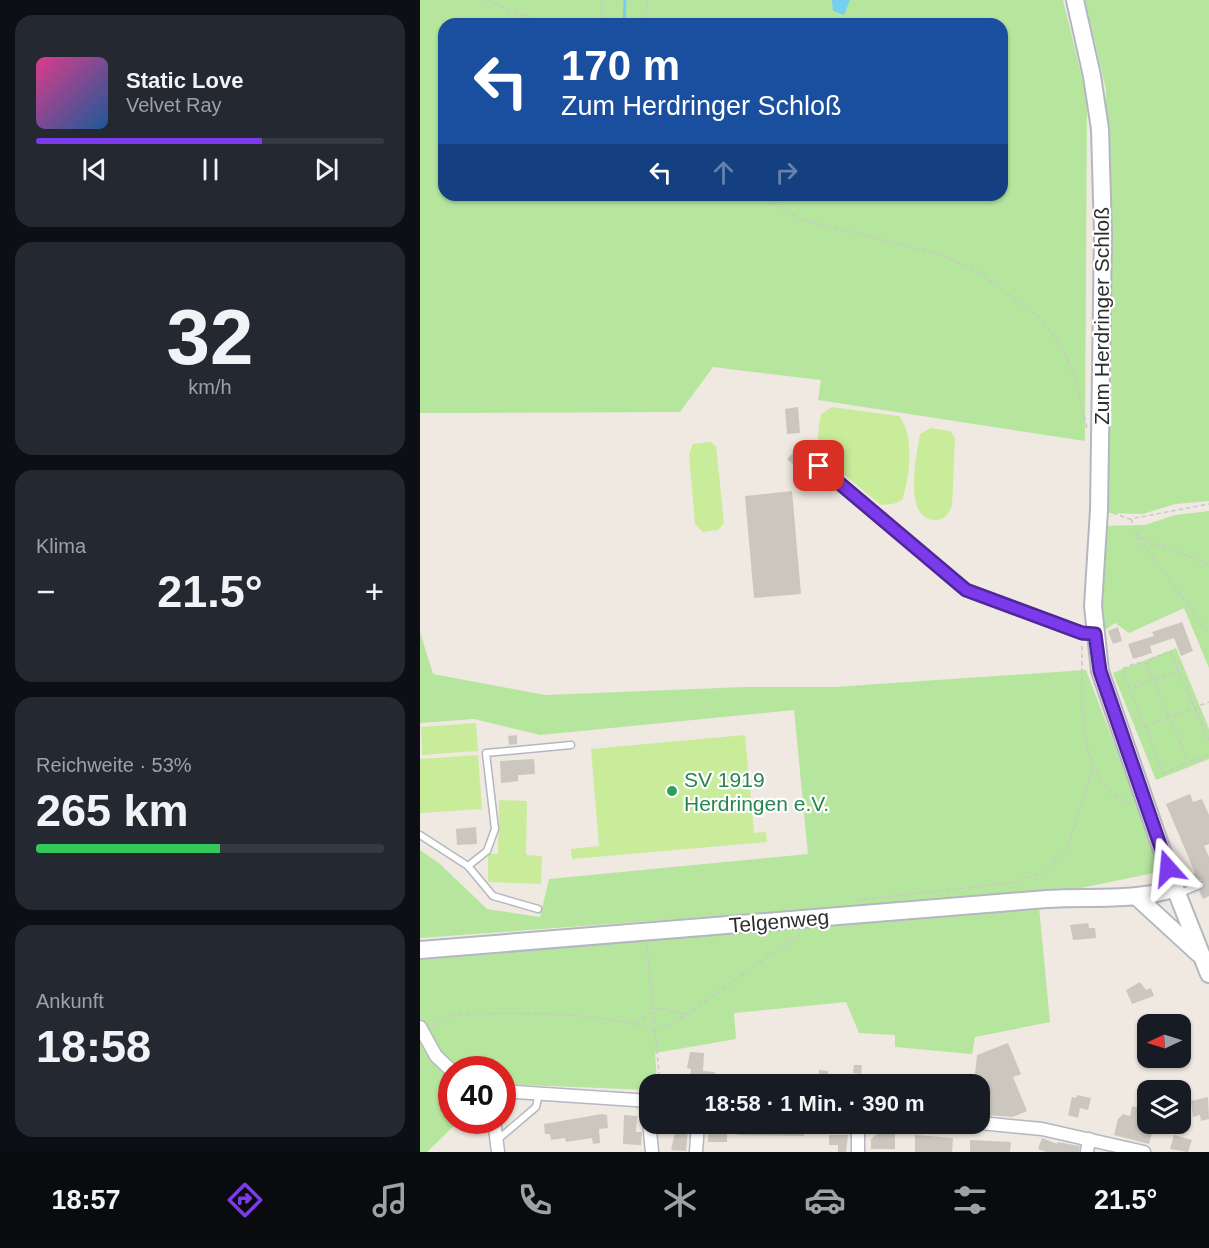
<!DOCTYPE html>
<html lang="de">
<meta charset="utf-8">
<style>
body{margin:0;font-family:Helvetica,sans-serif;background:#242831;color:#f1f3f6;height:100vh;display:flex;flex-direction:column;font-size:22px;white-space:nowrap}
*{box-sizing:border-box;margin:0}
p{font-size:20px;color:#9ea1a6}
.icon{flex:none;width:33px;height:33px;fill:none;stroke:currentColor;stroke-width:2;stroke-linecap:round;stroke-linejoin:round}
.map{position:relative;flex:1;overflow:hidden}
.panel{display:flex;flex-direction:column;gap:15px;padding:15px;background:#0d0f14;width:420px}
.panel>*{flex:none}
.top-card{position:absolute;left:18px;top:18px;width:570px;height:183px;border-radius:18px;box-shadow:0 2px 4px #0004;background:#1a4fa0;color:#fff;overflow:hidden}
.needle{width:39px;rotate:266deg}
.tools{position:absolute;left:717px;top:1014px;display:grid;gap:12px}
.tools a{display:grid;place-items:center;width:54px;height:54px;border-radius:12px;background:#171b24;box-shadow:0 2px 4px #0004;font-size:30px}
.speed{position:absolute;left:18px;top:1056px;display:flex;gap:12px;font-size:30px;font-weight:700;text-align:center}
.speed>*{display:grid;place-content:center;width:78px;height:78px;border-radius:50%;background:#171b24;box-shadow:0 2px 4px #0004;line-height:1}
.speed .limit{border:9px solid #d22;background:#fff;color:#111}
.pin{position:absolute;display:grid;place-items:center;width:51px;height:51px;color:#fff;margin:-26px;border-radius:12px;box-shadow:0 3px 9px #0006}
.me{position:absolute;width:66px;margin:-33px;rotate:342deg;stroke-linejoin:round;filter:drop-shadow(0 0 4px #0008)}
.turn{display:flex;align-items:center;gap:21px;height:126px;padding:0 24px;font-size:27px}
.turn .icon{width:78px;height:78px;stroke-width:2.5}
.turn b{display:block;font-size:42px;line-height:51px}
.lanes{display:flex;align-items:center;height:57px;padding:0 24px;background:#0003;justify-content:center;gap:30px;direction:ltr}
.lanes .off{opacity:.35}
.big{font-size:45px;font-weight:600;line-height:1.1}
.panel .card{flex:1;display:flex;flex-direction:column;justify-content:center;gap:9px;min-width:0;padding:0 21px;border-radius:18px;background:#242831}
.panel .dial{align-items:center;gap:0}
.dial b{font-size:78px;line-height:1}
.song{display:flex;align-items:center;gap:18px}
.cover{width:72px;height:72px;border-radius:9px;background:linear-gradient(135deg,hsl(330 70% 55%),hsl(210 70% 35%))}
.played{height:6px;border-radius:3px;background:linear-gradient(90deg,#7c3aed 65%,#363941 65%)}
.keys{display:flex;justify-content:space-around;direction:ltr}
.heat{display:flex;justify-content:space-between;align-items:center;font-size:33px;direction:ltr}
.charge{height:9px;border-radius:4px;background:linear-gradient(90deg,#34c759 53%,#363941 0)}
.trip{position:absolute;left:219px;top:1074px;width:351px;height:60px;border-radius:18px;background:#171b24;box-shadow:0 2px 4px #0004;font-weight:600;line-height:60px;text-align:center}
.dock{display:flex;height:96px;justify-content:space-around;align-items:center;background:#090b0e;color:#9ea1a6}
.dock .icon{width:42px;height:42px}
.dock .selected{color:#7c3aed}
.dock b{font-size:27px;color:#f1f3f6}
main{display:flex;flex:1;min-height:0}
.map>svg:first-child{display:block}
</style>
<main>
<section class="panel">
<div class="card">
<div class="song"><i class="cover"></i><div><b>Static Love</b><p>Velvet Ray</p></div></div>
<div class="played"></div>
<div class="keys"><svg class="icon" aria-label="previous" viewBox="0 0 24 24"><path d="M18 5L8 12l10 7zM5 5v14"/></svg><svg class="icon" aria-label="pause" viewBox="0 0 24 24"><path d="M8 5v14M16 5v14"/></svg><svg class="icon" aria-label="next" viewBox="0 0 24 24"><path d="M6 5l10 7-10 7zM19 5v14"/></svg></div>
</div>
<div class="card dial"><b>32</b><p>km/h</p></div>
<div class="card"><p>Klima</p>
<div class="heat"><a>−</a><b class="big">21.5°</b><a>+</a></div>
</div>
<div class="card"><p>Reichweite · 53%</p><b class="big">265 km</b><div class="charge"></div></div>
<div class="card"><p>Ankunft</p><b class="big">18:58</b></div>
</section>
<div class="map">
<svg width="789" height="1152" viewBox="0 0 789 1152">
<rect width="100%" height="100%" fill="#efe9e1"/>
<path fill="#b6e59e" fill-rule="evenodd" d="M 0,0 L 643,0 L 667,98 L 665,441 L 398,400 L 401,380 L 293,367 L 260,412 L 0,413 ZM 24,24 L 582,24 L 582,195 L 24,195 Z
M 665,0 L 789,0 L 789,501 L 755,504 L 723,514 L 683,513 L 686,90 Z
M 789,511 L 789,668 L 764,608 L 709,633 L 695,623 L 685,630 L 679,609 L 683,526 L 725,525 L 755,515 Z
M 0,632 L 13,674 L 125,695 L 325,687 L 414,687 L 666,670 L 743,871 L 618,897 L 630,1022 L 555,1037 L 552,1054 L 475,1047 L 475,1035 L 439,1033 L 426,1002 L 314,1013 L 316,1039 L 235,1053 L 237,1084 L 230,1084 L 229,1090 L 83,1084 L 82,1070 L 32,1070 L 32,1120 L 39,1121 L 7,1152 L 0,1152 L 0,960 L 437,922 L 435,906 L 0,938 L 0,850 L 20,864 L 67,909 L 120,917 L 129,879 L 388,854 L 374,710 L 120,735 L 54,719 L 0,723 Z
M 756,648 L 789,729 L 789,759 L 736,780 L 693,673 Z"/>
<path fill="#c9ec9a" d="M 412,407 L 479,416 C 495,436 490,477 482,500 L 473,504 L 461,505 L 403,457 C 396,444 398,429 401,414 Z
M 511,428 L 530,431 L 535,438 L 532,506 C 528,514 525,520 515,520 C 482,519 497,454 500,434 Z
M 290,442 L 296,446 L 304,523 L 298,530 L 283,532 L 275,524 L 269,454 L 273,444 Z
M 56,723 L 58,751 L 2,755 L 1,727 Z
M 325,735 L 334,833 L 346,832 L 347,842 L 152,859 L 151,849 L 179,846 L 171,749 Z
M 58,755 L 62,809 L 0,813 L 0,759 Z
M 79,800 L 107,801 L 106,855 L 122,856 L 121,884 L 68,882 L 68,854 L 78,854 Z"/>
<path fill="#75cff0" d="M 412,0 L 430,0 L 424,15 L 413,11 Z"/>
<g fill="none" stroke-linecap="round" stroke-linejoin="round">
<path stroke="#75cff0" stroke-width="3" d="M 204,24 L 205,0"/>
</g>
<path fill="#cbc7bf" d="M 378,407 L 380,433 L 367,434 L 365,409 Z
M 373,453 L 383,461 L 377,468 L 367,459 Z
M 372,491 L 381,594 L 334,598 L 325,496 Z
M 762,622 L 773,651 L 761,656 L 754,638 L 730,646 L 732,653 L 713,659 L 708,644 L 734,636 L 732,632 Z
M 698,627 L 702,641 L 693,644 L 688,631 Z
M 97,735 L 97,744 L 89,745 L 88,736 Z
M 114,759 L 115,774 L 98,775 L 98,781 L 81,783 L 80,761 Z
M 770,794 L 773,802 L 782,799 L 789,815 L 789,844 L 784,846 L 789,857 L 789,896 L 783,899 L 779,891 L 785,884 L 781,880 L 775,881 L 772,874 L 775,873 L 746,804 Z
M 56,827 L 57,844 L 37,845 L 36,829 Z
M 668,923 L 669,928 L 675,928 L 676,938 L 653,940 L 650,925 Z
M 720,982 L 726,990 L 731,988 L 734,996 L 712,1004 L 706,990 Z
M 588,1043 L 601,1074 L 593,1077 L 607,1111 L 593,1117 L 567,1115 L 560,1100 L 560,1084 L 554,1084 L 557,1055 Z
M 270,1052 L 284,1053 L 283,1071 L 295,1072 L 294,1083 L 270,1081 L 271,1069 L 267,1068 Z
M 434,1065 L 442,1065 L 441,1074 L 433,1073 Z
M 399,1070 L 408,1071 L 408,1084 L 390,1084 L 391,1075 L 399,1075 Z
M 342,1076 L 369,1078 L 369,1084 L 341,1084 Z
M 441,1076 L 473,1078 L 473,1084 L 441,1084 Z
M 657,1095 L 671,1098 L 668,1110 L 660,1108 L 658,1118 L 648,1115 L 652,1097 L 656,1098 Z
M 788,1097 L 789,1119 L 781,1121 L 780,1115 L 773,1117 L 771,1101 Z
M 712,1106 L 720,1108 L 733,1130 L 729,1144 L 694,1135 L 698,1119 L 703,1114 L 710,1116 Z
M 182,1114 L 187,1115 L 188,1128 L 179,1129 L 180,1143 L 173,1144 L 172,1138 L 146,1142 L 145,1138 L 131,1140 L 130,1134 L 125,1134 L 124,1124 Z
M 204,1115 L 217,1116 L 216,1132 L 222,1132 L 221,1145 L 203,1144 Z
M 318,1124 L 336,1124 L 336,1128 L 385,1126 L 384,1136 L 317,1135 L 314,1130 L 317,1130 Z
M 256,1128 L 268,1129 L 266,1151 L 251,1150 Z
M 288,1129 L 300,1130 L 300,1133 L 307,1134 L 307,1142 L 288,1142 Z
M 458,1133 L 475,1134 L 475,1149 L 451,1149 L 451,1139 Z
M 409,1135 L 428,1135 L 426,1152 L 418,1152 L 418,1145 L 409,1145 Z
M 495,1135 L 533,1138 L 532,1152 L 495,1152 Z
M 754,1135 L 772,1140 L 768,1152 L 750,1149 Z
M 622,1138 L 637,1144 L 637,1142 L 660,1146 L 659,1152 L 626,1152 L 618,1149 Z
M 550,1140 L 591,1142 L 590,1152 L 550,1152 Z"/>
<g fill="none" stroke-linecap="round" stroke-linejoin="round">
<defs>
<path id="lane" d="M 0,835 L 48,866 L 67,851 L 75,829 L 66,753 L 151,745
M 48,866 L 73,896 L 118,909
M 758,894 L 780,885
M 76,1141 L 116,1107 L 119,1093"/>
<path id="street" d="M 399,466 L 546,590 L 662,633 L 675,634
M 0,1027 L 16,1056 L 32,1071
M 82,1091 L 230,1101
M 227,1100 L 232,1152
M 74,1120 L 78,1152
M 560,1123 L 622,1129 L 724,1152
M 276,1152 L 278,1124
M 438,1152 L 438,1124
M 667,1152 L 669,1139"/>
<path id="secondary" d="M 655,0 L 672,76 L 680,129 L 683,234 L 679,510 L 673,606 L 680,671 L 755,888 L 789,974
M 718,898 L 779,954
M 0,950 L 627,899 C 669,896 715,902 755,888"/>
</defs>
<use href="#lane" stroke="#b4b7c1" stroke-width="9"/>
<use href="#street" stroke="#b4b7c1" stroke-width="15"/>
<use href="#secondary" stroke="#b4b7c1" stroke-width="20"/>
<path stroke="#c9c9c9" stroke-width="1.5" stroke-dasharray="4.5 3" stroke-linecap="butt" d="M 66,0 L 123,24
M 182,0 L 183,24
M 223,24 L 228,0
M 339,195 L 380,219 L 522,255 L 560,273 L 621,319 L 642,348 L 655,378 L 667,428
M 693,513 L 710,519 L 789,504
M 711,519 L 718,537 L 789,564
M 718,537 L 789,633
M 662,646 C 662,694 654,786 712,804
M 727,664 L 768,761
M 710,689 L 702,669 L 716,663 L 727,664 L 732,658 L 750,652 L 758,669
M 717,729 L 789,702
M 789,740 L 758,670 L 710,689 L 743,773 L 789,754
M 436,900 L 592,883 L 621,873 L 648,847 L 673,768
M 227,945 L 240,1084
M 216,1024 C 248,998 234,1012 267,1014
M 12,1025 L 30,1019 L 33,1014 C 100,1014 170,1009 234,1030 L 257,1021 L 382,933"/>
<use href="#lane" stroke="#fff" stroke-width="6"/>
<use href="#street" stroke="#fff" stroke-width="12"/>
<use href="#secondary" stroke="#fff" stroke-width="16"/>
</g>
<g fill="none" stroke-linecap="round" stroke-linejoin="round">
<defs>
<path id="route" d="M 399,466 L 546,590 L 662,633 L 675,634 L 680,671 L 748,868"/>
</defs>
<use href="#route" stroke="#51269a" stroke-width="15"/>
<use href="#route" stroke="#7c3aed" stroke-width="10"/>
</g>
<circle fill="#2e9e5b" stroke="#fff" stroke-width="2" cx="252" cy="791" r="6"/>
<g text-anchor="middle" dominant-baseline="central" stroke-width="4.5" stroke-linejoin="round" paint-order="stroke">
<g font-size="21" fill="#2e2e2e" stroke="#fff">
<text transform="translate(681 316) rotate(-90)">Zum Herdringer Schloß</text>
<text transform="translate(359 921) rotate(-5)">Telgenweg</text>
</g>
<g font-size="21" fill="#27864d" stroke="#fff" text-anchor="start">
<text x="264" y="779">SV 1919<tspan x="264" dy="24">Herdringen e.V.</tspan></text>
</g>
</g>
</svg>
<div class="tools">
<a><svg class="needle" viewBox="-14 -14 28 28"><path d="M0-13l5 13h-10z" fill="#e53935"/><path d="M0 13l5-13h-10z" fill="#9ea1a6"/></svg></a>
<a><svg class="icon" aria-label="layers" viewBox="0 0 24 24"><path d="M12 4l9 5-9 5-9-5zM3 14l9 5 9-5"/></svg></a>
</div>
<div class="speed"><div class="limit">40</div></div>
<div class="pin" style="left:399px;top:466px;background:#d93025"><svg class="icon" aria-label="arrive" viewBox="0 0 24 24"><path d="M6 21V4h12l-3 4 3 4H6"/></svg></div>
<svg class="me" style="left:748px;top:868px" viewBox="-20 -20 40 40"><path d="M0-17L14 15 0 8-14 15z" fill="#7c3aed" stroke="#fff" stroke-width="4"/></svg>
<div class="trip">18:58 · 1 Min. · 390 m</div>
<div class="top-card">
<div class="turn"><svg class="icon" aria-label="left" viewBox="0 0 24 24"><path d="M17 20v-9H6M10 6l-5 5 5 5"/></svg><div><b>170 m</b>Zum Herdringer Schloß</div></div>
<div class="lanes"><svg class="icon" aria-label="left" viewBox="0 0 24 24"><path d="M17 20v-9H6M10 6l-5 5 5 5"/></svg><svg class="icon off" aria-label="ahead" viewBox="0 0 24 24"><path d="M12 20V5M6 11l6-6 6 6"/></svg><svg class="icon off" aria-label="right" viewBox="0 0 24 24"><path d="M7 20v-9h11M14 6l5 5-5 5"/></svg></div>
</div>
</div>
</main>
<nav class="dock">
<b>18:57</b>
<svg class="icon selected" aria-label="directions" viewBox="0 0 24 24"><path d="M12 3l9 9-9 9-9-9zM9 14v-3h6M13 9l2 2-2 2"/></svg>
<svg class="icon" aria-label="music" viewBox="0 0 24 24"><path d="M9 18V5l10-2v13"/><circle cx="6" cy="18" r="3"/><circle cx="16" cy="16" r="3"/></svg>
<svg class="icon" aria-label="phone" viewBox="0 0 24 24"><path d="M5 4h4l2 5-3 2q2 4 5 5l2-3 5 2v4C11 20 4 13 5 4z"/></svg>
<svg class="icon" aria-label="climate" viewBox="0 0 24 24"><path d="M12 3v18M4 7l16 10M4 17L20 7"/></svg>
<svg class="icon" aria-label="car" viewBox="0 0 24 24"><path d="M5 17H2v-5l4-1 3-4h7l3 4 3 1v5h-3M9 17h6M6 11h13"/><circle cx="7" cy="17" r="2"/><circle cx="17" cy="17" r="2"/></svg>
<svg class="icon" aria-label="filters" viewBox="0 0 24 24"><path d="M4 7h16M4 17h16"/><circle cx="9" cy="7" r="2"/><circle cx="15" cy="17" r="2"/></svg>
<b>21.5°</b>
</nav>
